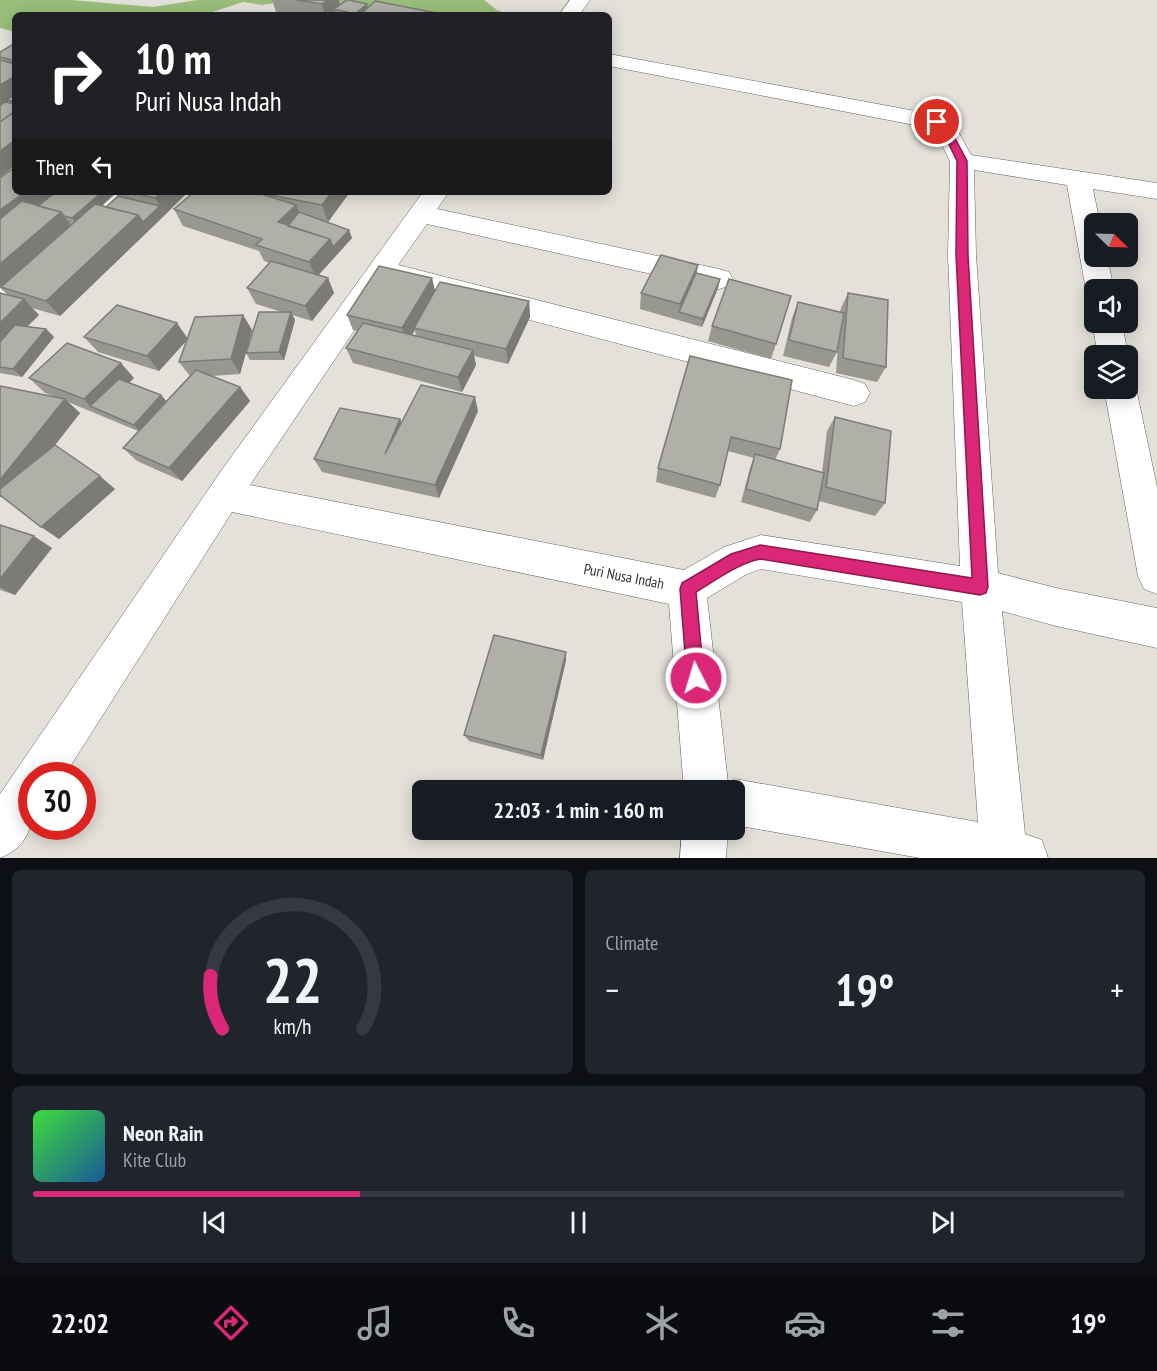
<!DOCTYPE html>
<meta charset="utf-8">
<style>
body{margin:0;font-family:"PT Sans Narrow",sans-serif;background:#20242c;color:#f1f3f6;height:100vh;display:flex;flex-direction:column;font-size:22px;white-space:nowrap}
*{box-sizing:border-box;margin:0}
p{font-size:20px;color:#9ea1a6}
.icon{flex:none;width:33px;height:33px;fill:none;stroke:currentColor;stroke-width:2;stroke-linecap:round;stroke-linejoin:round}
.map{position:relative;height:858px;overflow:hidden}
.drawer{display:flex;flex-direction:column;gap:12px;padding:12px;background:#0d0f14;flex:1}
.drawer>*{flex:none}
.hud{position:absolute;left:12px;top:12px;width:600px;height:183px;border-radius:9px;box-shadow:0 3px 15px #0003;background:#202124;color:#fff;overflow:hidden}
.needle{width:39px;rotate:113deg}
.buttons{position:absolute;left:1084px;top:213px;display:grid;gap:12px}
.buttons a{display:grid;place-items:center;width:54px;height:54px;border-radius:9px;background:#171b24;box-shadow:0 3px 15px #0003;font-size:30px}
.speed{position:absolute;left:18px;top:762px;display:flex;gap:12px;font-size:30px;font-weight:700;text-align:center}
.speed>*{display:grid;place-content:center;width:78px;height:78px;border-radius:50%;background:#171b24;box-shadow:0 3px 15px #0003;line-height:1}
.speed .limit{border:9px solid #d22;background:#fff;color:#111}
.pin{position:absolute;display:grid;place-items:center;width:51px;height:51px;color:#fff;margin:-26px;border:3px solid #fff;border-radius:50%;box-shadow:0 2px 6px #0007}
.me{position:absolute;width:66px;margin:-33px;rotate:355deg;stroke-linejoin:round;filter:drop-shadow(0 0 4px #0008)}
.turn{display:flex;align-items:center;gap:21px;height:126px;padding:0 24px;font-size:27px}
.turn .icon{width:78px;height:78px;stroke-width:2.5}
.turn b{display:block;font-size:42px;line-height:51px}
.then{display:flex;align-items:center;height:57px;padding:0 24px;background:#0003;gap:12px;font-size:22px}
.big{font-size:45px;font-weight:700;line-height:1.1}
.drawer .tile{flex:1;display:flex;flex-direction:column;justify-content:center;gap:9px;min-width:0;padding:0 21px;border-radius:9px;background:#20242c}
.drawer .dial{align-items:center;gap:0}
.dial svg{height:156px;overflow:visible;fill:none;stroke:#363941;stroke-width:7;stroke-linecap:round;text-anchor:middle}
.dial text{fill:#f1f3f6;stroke:none}
.song{display:flex;align-items:center;gap:18px}
.cover{width:72px;height:72px;border-radius:9px;background:linear-gradient(135deg,hsl(120 70% 55%),hsl(210 70% 35%))}
.played{height:6px;border-radius:3px;background:linear-gradient(90deg,#db2777 30%,#363941 30%)}
.keys{display:flex;justify-content:space-around;direction:ltr}
.heat{display:flex;justify-content:space-between;align-items:center;font-size:33px;direction:ltr}
.drawer .tiles{flex:1;display:grid;gap:12px;grid-template-columns:1fr 1fr}
.tile:last-child{grid-column:span 2}
.trip{position:absolute;left:412px;top:780px;width:333px;height:60px;border-radius:9px;background:#171b24;box-shadow:0 3px 15px #0003;font-weight:700;line-height:60px;text-align:center}
.dock{display:flex;height:96px;justify-content:space-around;align-items:center;background:#090b0e;color:#9ea1a6}
.dock .icon{width:42px;height:42px}
.dock .selected{color:#db2777}
.dock b{font-size:27px;color:#f1f3f6}
.map>svg:first-child{display:block}
</style>
<div class="map">
<svg width="1157" height="858" viewBox="0 0 1157 858">
<rect width="100%" height="100%" fill="#e3e1d9"/>
<path fill="#9abe7a" d="M 0,0 L 71,0 L 153,7 L 197,0 L 295,0 L 262,5 L 243,2 L 203,15 L 15,15 L 15,32 L 0,28 Z
M 308,0 L 484,0 L 497,10 L 510,15 L 397,15 Z"/>
<g fill="none" stroke-linecap="round" stroke-linejoin="round">
<defs>
<path id="minor" d="M 570,0 L 590,0 L 579,15 L 559,15 Z
M 609,54 L 937,115 L 953,122 L 971,155 L 1157,183 L 1157,199 L 1093,189 L 1100,224 L 1095,224 L 1095,256 L 1107,256 L 1114,290 L 1095,290 L 1095,299 L 1090,297 L 1086,290 L 1067,185 L 974,170 L 976,255 L 998,573 L 1056,588 L 1157,608 L 1157,648 L 1056,626 L 1002,611 L 1025,834 L 1042,840 L 1048,858 L 920,858 L 735,825 L 735,790 L 684,790 L 669,604 L 232,512 L 64,776 L 32,776 C 32,811 39,842 0,858 L 0,794 L 221,471 L 423,192 L 449,192 L 437,209 L 719,269 L 729,272 L 733,279 L 729,286 L 719,289 L 427,224 L 398,265 L 854,380 L 865,384 L 870,393 L 865,402 L 854,406 L 387,282 L 250,485 L 684,570 L 724,547 L 761,535 L 960,566 L 948,255 L 950,161 L 935,131 L 930,128 L 609,66 ZM 761,569 L 962,602 L 978,822 L 735,779 L 728,783 L 707,598 L 747,574 Z
M 106,192 L 135,192 L 10,304 L 0,307 L 0,281 Z
M 1095,317 L 1095,322 L 1122,322 L 1128,356 L 1128,357 L 1098,356 L 1092,322 Z
M 1128,378 L 1131,379 L 1136,388 L 1157,487 L 1157,594 L 1144,589 L 1138,576 L 1104,388 L 1128,388 Z
M 682,830 L 728,830 L 726,858 L 680,858 Z"/>
</defs>
<use href="#minor" stroke="#64635c" stroke-width="1"/>
<use href="#minor" fill="#fff" fill-rule="evenodd"/>
</g>
<path fill="#989790" fill-rule="evenodd" d="M 272,0 L 339,0 L 340,5 L 367,4 L 368,8 L 447,15 L 336,15 L 335,12 L 332,15 L 296,15 L 276,12 Z
M 15,43 L 15,165 L 0,177 L 0,52 Z
M 0,178 L 15,192 L 188,192 L 60,316 L 32,308 L 39,315 L 27,326 L 46,329 L 54,337 L 22,377 L 0,373 L 0,293 L 8,295 L 0,288 ZM 116,193 L 118,196 L 106,207 L 102,206 Z
M 350,192 L 328,222 L 323,221 L 352,238 L 318,275 L 328,278 L 334,293 L 312,321 L 292,315 L 295,320 L 284,360 L 250,360 L 246,353 L 240,374 L 212,376 L 240,387 L 250,401 L 182,481 L 137,461 L 123,448 L 138,431 L 68,402 L 80,413 L 55,445 L 115,489 L 59,539 L 4,498 L 0,497 L 0,386 L 56,397 L 45,393 L 29,378 L 134,378 L 129,382 L 161,395 L 166,401 L 190,376 L 179,362 L 187,340 L 159,371 L 98,352 L 84,337 L 188,338 L 243,315 L 252,330 L 249,342 L 282,312 L 256,304 L 247,288 L 270,263 L 264,261 L 259,251 L 183,226 L 174,209 L 266,195 Z
M 698,265 L 696,273 L 720,279 L 718,288 L 702,327 L 640,309 L 641,293 Z
M 435,291 L 529,301 L 530,317 L 508,364 L 474,356 L 476,365 L 462,392 L 353,363 L 346,348 L 357,331 L 353,330 L 347,315 ZM 415,330 L 416,336 L 412,335 Z
M 848,293 L 886,367 L 877,382 L 836,373 L 838,346 L 837,352 L 829,367 L 783,356 L 792,318 L 798,302 L 840,312 L 841,308 Z
M 712,326 L 776,344 L 771,359 L 708,341 Z
M 690,356 L 780,449 L 775,460 L 822,473 L 827,431 L 835,417 L 885,503 L 875,516 L 819,501 L 817,510 L 810,522 L 741,502 L 750,468 L 754,458 L 728,451 L 720,485 L 715,498 L 656,482 L 658,468 Z
M 478,411 L 439,498 L 322,472 L 314,459 L 400,419 L 401,423 Z
M 0,525 L 52,548 L 15,595 L 0,590 Z
M 566,660 L 543,760 L 469,741 L 464,735 Z"/>
<path fill="#7c7b76" d="M 327,0 L 339,0 L 340,7 L 334,9 L 335,12 L 332,15 L 325,15 L 322,4 Z
M 367,4 L 369,12 L 361,14 L 362,15 L 355,15 L 355,14 Z
M 15,76 L 15,99 L 7,100 L 9,103 L 0,108 L 0,85 Z
M 15,140 L 15,165 L 0,177 L 0,151 Z
M 25,192 L 59,192 L 0,237 L 0,210 Z
M 102,192 L 116,192 L 116,193 L 78,226 L 72,218 Z
M 162,192 L 188,192 L 165,215 L 155,198 Z
M 332,192 L 350,192 L 328,222 L 322,205 Z
M 296,205 L 303,221 L 291,232 L 278,222 Z
M 160,206 L 165,215 L 60,316 L 46,301 L 138,215 Z
M 61,212 L 73,228 L 4,289 L 0,285 L 0,264 Z
M 349,230 L 352,238 L 316,278 L 309,262 L 330,239 Z
M 698,265 L 695,281 L 679,312 L 680,304 Z
M 328,278 L 334,293 L 312,321 L 305,306 Z
M 432,278 L 436,294 L 414,328 L 415,330 L 407,343 L 402,328 Z
M 720,279 L 718,288 L 702,327 L 703,319 Z
M 24,299 L 39,315 L 0,354 L 0,323 Z
M 529,301 L 530,317 L 508,364 L 506,349 Z
M 291,312 L 295,320 L 284,360 L 279,352 Z
M 243,315 L 252,330 L 240,374 L 231,359 Z
M 177,323 L 188,339 L 159,371 L 147,356 Z
M 46,329 L 54,337 L 22,377 L 13,369 Z
M 473,350 L 476,365 L 462,392 L 458,377 Z
M 121,363 L 134,378 L 101,411 L 90,406 L 84,399 Z
M 240,387 L 250,401 L 182,481 L 169,468 Z
M 161,395 L 168,403 L 140,432 L 134,425 Z
M 475,397 L 478,411 L 439,498 L 435,485 Z
M 65,399 L 80,413 L 12,500 L 0,492 L 0,480 Z
M 400,419 L 405,433 L 385,454 Z
M 100,476 L 115,489 L 59,539 L 41,527 Z
M 34,536 L 52,548 L 15,595 L 0,587 L 0,579 Z
M 566,652 L 566,660 L 543,760 L 541,755 Z"/>
<path fill="#b1b0a8" stroke="#7c7b76" stroke-width="1.5" d="M 296,0 L 327,0 L 322,4 Z
M 347,0 L 349,0 L 367,4 L 355,14 L 334,9 Z
M 375,1 L 447,15 L 368,15 L 361,14 Z
M 15,43 L 15,61 L 0,57 L 0,52 Z
M 0,60 L 15,64 L 15,76 L 0,85 Z
M 15,94 L 15,102 L 7,100 Z
M 5,102 L 15,104 L 15,111 L 0,122 L 0,106 Z
M 15,111 L 15,140 L 0,151 L 0,122 Z
M 15,167 L 15,192 L 25,192 L 0,210 L 0,178 Z
M 56,192 L 102,192 L 72,218 L 64,216 L 61,212 L 38,206 Z
M 129,192 L 162,192 L 155,198 Z
M 194,192 L 255,192 L 296,205 L 278,222 L 330,239 L 309,262 L 256,245 L 262,239 L 174,209 Z
M 267,192 L 332,192 L 322,205 L 265,194 Z
M 118,196 L 160,206 L 143,222 L 138,215 L 106,207 Z
M 22,201 L 61,212 L 0,264 L 0,219 Z
M 95,204 L 138,215 L 46,301 L 1,287 Z
M 299,212 L 349,230 L 333,247 L 330,239 L 288,226 Z
M 661,255 L 698,265 L 680,304 L 641,293 Z
M 271,261 L 328,278 L 305,306 L 247,288 Z
M 379,266 L 432,278 L 402,328 L 347,315 Z
M 696,273 L 720,279 L 703,319 L 679,312 Z
M 729,279 L 791,296 L 776,344 L 712,326 Z
M 440,282 L 529,301 L 506,349 L 414,328 Z
M 0,293 L 24,299 L 0,323 Z
M 848,293 L 888,300 L 886,367 L 843,358 Z
M 798,302 L 844,313 L 837,352 L 789,340 Z
M 117,305 L 177,323 L 147,356 L 84,337 Z
M 259,312 L 291,312 L 279,352 L 246,353 Z
M 243,315 L 231,359 L 179,362 L 195,317 Z
M 363,323 L 473,350 L 458,377 L 346,348 Z
M 15,325 L 46,329 L 13,369 L 0,367 L 0,342 Z
M 67,343 L 121,363 L 84,399 L 29,378 Z
M 690,356 L 792,380 L 780,449 L 731,437 L 720,485 L 658,468 Z
M 196,370 L 240,387 L 169,468 L 123,448 Z
M 119,379 L 161,395 L 134,425 L 90,406 Z
M 421,385 L 475,397 L 435,485 L 314,459 L 340,408 L 400,419 L 385,454 Z
M 0,386 L 65,399 L 0,480 Z
M 835,417 L 891,431 L 885,503 L 826,487 Z
M 55,445 L 100,476 L 41,527 L 0,495 L 0,489 Z
M 755,454 L 824,473 L 817,510 L 746,489 Z
M 0,525 L 34,536 L 0,579 Z
M 494,635 L 566,652 L 541,755 L 464,735 Z"/>
<path fill="#db2777" stroke="#8e194d" stroke-width="1.5" d="M 937,119 L 948,125 L 967,161 L 968,255 L 988,587 L 986,593 L 980,595 L 760,559 C 737,564 716,580 696,592 L 704,678 L 702,684 L 696,687 L 690,684 L 687,678 L 680,589 L 682,583 L 731,554 L 760,545 L 972,578 L 956,255 L 957,161 L 941,128 L 932,122 Z"/>
<g text-anchor="middle" dominant-baseline="central" stroke-width="4.5" stroke-linejoin="round" paint-order="stroke">
<g font-size="15" fill="#2f2f2c" stroke="#fff">
<text transform="translate(624 576) rotate(11)">Puri Nusa Indah</text>
</g>
</g>
</svg>
<div class="buttons">
<a><svg class="needle" viewBox="-14 -14 28 28"><path d="M0-13l5 13h-10z" fill="#e53935"/><path d="M0 13l5-13h-10z" fill="#9ea1a6"/></svg></a>
<a><svg class="icon" aria-label="sound" viewBox="0 0 24 24"><path d="M4 9h4l5-4v14l-5-4H4zM17 9q2 3 0 6"/></svg></a>
<a><svg class="icon" aria-label="layers" viewBox="0 0 24 24"><path d="M12 4l9 5-9 5-9-5zM3 14l9 5 9-5"/></svg></a>
</div>
<div class="speed"><div class="limit">30</div></div>
<div class="pin" style="left:937px;top:122px;background:#d93025"><svg class="icon" aria-label="arrive" viewBox="0 0 24 24"><path d="M6 21V4h12l-3 4 3 4H6"/></svg></div>
<svg class="me" style="left:696px;top:678px" viewBox="-20 -20 40 40"><circle r="17" fill="#db2777" stroke="#fff" stroke-width="3"/><path d="M0-11L8 9 0 5-8 9z" fill="#fff"/></svg>
<div class="trip">22:03 · 1 min · 160 m</div>
<div class="hud">
<div class="turn"><svg class="icon" aria-label="right" viewBox="0 0 24 24"><path d="M7 20v-9h11M14 6l5 5-5 5"/></svg><div><b>10 m</b>Puri Nusa Indah</div></div>
<div class="then">Then<svg class="icon" aria-label="left" viewBox="0 0 24 24"><path d="M17 20v-9H6M10 6l-5 5 5 5"/></svg></div>
</div>
</div>
<section class="drawer">
<div class="tiles">
<div class="tile dial"><svg viewBox="0 0 100 80">
<path d="M14 69A42 42 0 1 1 86 69"/>
<path d="M14 69A42 42 0 0 1 8 42" stroke="#db2777"/>
<text x="50" y="56" font-size="32" font-weight="700">22</text>
<text x="50" y="72" font-size="11">km/h</text>
</svg></div>
<div class="tile"><p>Climate</p>
<div class="heat"><a>−</a><b class="big">19°</b><a>+</a></div>
</div>
<div class="tile">
<div class="song"><i class="cover"></i><div><b>Neon Rain</b><p>Kite Club</p></div></div>
<div class="played"></div>
<div class="keys"><svg class="icon" aria-label="previous" viewBox="0 0 24 24"><path d="M18 5L8 12l10 7zM5 5v14"/></svg><svg class="icon" aria-label="pause" viewBox="0 0 24 24"><path d="M8 5v14M16 5v14"/></svg><svg class="icon" aria-label="next" viewBox="0 0 24 24"><path d="M6 5l10 7-10 7zM19 5v14"/></svg></div>
</div>
</div>
</section>
<nav class="dock">
<b>22:02</b>
<svg class="icon selected" aria-label="directions" viewBox="0 0 24 24"><path d="M12 3l9 9-9 9-9-9zM9 14v-3h6M13 9l2 2-2 2"/></svg>
<svg class="icon" aria-label="music" viewBox="0 0 24 24"><path d="M9 18V5l10-2v13"/><circle cx="6" cy="18" r="3"/><circle cx="16" cy="16" r="3"/></svg>
<svg class="icon" aria-label="phone" viewBox="0 0 24 24"><path d="M5 4h4l2 5-3 2q2 4 5 5l2-3 5 2v4C11 20 4 13 5 4z"/></svg>
<svg class="icon" aria-label="climate" viewBox="0 0 24 24"><path d="M12 3v18M4 7l16 10M4 17L20 7"/></svg>
<svg class="icon" aria-label="car" viewBox="0 0 24 24"><path d="M5 17H2v-5l4-1 3-4h7l3 4 3 1v5h-3M9 17h6M6 11h13"/><circle cx="7" cy="17" r="2"/><circle cx="17" cy="17" r="2"/></svg>
<svg class="icon" aria-label="filters" viewBox="0 0 24 24"><path d="M4 7h16M4 17h16"/><circle cx="9" cy="7" r="2"/><circle cx="15" cy="17" r="2"/></svg>
<b>19°</b>
</nav>
